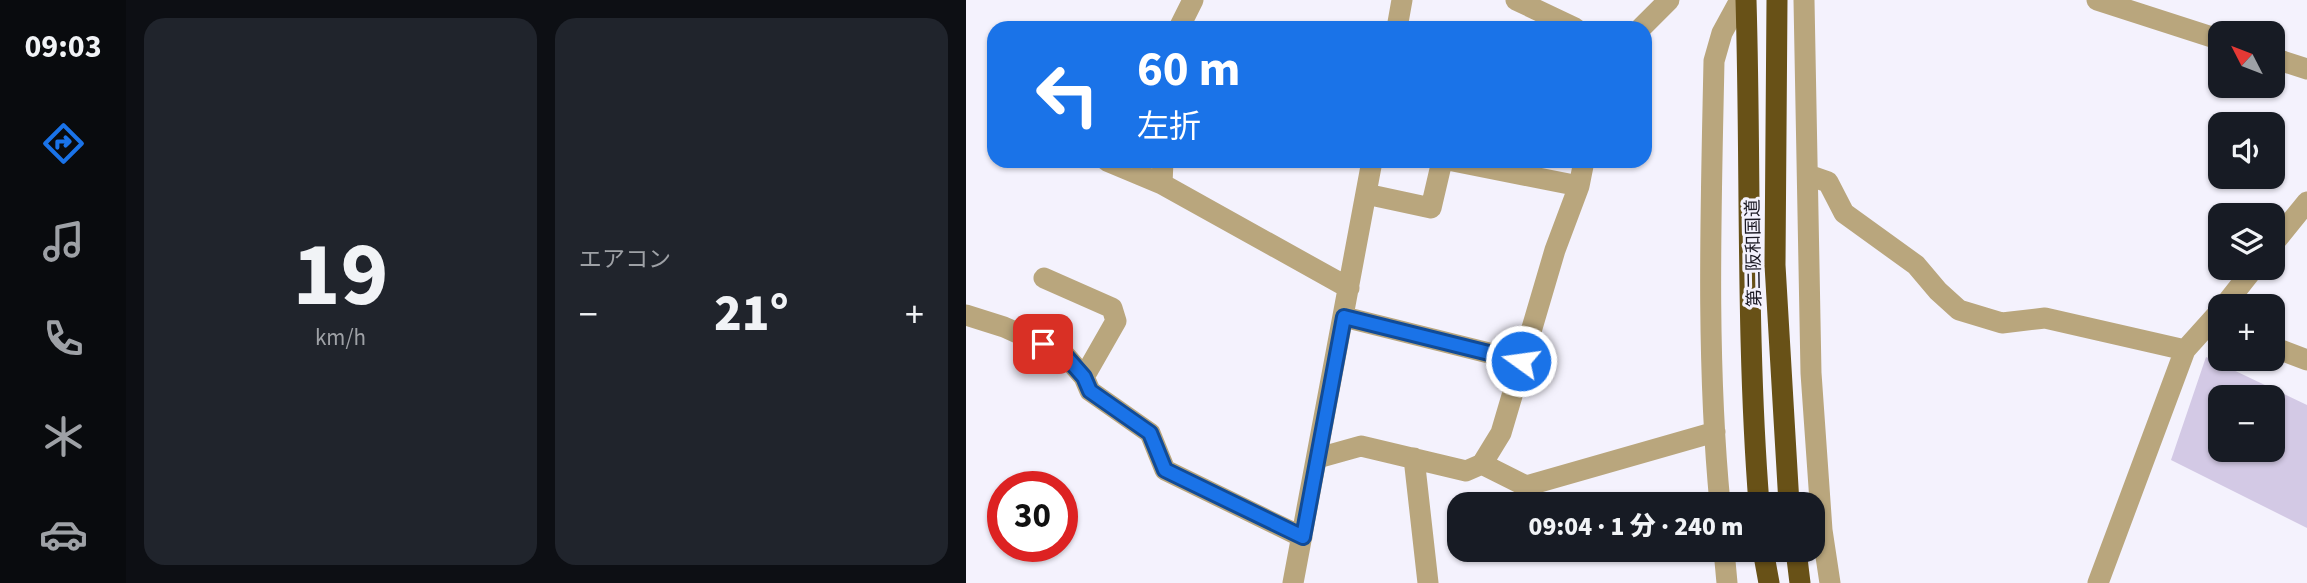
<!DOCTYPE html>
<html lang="ja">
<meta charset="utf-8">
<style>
body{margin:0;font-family:"Source Sans 3","Noto Sans JP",sans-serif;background:#20242c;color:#f1f3f6;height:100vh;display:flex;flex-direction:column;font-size:26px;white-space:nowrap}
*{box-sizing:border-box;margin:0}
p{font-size:23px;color:#9ea1a6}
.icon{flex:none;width:38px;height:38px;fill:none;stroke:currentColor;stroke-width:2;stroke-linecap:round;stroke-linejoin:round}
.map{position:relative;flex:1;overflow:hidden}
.panel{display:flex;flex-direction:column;gap:18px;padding:18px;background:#0d0f14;width:840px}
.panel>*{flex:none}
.top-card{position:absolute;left:21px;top:21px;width:665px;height:147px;border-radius:21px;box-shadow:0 2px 5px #0004;background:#1a73e8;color:#fff;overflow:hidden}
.needle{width:46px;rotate:312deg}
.controls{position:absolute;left:1242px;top:21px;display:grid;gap:14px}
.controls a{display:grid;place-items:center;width:77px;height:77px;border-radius:14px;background:#171b24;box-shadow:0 2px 5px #0004;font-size:35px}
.speed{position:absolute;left:21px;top:471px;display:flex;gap:14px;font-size:35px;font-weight:700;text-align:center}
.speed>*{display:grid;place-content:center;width:91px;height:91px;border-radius:50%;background:#171b24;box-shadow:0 2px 5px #0004;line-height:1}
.speed .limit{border:10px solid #d22;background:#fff;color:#111}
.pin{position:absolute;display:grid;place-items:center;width:60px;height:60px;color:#fff;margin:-30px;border-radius:14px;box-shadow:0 4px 10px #0006}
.me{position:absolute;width:77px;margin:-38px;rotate:284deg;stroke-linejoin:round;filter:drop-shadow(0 0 5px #0008)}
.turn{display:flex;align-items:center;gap:24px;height:147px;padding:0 35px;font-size:32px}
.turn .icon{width:91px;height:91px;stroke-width:2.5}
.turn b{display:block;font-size:49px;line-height:60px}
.big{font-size:52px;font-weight:800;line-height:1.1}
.panel .card{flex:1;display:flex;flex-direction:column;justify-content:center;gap:10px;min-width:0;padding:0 24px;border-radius:21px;background:#20242c}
.panel .dial{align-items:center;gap:0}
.dial b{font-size:91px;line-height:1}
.heat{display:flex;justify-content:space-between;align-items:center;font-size:38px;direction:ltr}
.panel .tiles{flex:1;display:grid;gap:18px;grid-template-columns:repeat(2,1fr)}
.trip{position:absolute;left:481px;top:492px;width:378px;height:70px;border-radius:21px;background:#171b24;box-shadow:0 2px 5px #0004;font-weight:800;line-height:70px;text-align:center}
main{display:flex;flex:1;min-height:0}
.dock{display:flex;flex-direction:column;width:126px;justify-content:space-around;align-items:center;background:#090b0e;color:#9ea1a6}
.dock .icon{width:49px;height:49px}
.dock .active{color:#1a73e8}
.dock b{font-size:32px;color:#f1f3f6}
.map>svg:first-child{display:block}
</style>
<main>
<nav class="dock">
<b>09:03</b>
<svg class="icon active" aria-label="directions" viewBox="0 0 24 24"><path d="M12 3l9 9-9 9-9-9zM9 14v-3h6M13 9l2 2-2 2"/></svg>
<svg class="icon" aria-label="music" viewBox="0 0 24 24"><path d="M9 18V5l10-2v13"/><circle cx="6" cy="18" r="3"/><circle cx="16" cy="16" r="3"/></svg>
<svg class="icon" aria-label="phone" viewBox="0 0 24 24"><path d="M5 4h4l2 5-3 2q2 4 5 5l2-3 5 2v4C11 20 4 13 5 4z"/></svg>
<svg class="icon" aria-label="climate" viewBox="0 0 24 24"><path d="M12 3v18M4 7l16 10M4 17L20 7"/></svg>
<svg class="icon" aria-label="car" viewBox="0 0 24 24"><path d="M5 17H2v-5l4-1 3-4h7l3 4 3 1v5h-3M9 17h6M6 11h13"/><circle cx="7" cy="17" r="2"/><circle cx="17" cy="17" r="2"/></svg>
</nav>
<section class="panel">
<div class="tiles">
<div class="card dial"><b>19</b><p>km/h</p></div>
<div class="card"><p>エアコン</p>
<div class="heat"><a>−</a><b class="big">21°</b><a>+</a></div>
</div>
</div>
</section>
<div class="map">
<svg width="1341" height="583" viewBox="0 0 1341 583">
<rect width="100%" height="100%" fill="#f4f2fd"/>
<path fill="#d3c9e5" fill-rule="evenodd" d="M 1240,357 L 1341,405 L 1341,528 L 1205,460 ZM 1255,397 L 1307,397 L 1307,450 L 1255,450 Z"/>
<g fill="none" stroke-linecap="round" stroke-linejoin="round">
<path stroke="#b9a67d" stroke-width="21" d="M 550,0 L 609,28
M 838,0 L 845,373 L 856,530 L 864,583
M 1131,0 L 1255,40
M 213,28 L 227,0
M 431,28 L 436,0
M 675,28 L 703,0
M 1307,58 L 1341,69
M 141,161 L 196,184 L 383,288
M 487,161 L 613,186
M 842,175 L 862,182 L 878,213 L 950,265 L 972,291 L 993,310 L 1036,323 L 1079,318 L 1219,350
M 196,184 L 197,161
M 400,194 L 465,208 L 476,161
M 1307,244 L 1341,202
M 78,278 L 146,308 L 150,321 L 118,377
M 1258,306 L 1288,268
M 0,315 L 38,327 L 97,353 L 118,377 L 124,391 L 184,433 L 199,470 L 336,537
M 378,317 L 555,361
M 1307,347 L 1341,360
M 352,458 L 395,446 L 500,471 L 516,464 L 535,433 L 589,250 L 613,186 L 618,161
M 448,458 L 462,583
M 516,464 L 560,486 L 749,432
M 754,504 C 740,357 745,209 748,61 L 756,33 L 774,0
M 758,550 L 761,583
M 327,583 L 406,161
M 1132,583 L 1219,350 L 1255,310"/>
<path stroke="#685117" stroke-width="21" d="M 780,0 C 785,168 780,337 793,504
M 811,0 L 809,265 L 823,504
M 797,550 L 803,583
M 830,550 L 834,583"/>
</g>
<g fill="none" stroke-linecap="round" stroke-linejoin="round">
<defs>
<path id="route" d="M 77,344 L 97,353 L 118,377 L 124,391 L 184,433 L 199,470 L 337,537 L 378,317 L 555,361"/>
</defs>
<use href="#route" stroke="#114b97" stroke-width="18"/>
<use href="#route" stroke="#1a73e8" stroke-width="12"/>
</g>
<g text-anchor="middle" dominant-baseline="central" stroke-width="6" stroke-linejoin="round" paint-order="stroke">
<g font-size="18" fill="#1b1923" stroke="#f4f2fd">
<text transform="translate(788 253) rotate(-91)">第二阪和国道</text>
</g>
</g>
</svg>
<div class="controls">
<a><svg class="needle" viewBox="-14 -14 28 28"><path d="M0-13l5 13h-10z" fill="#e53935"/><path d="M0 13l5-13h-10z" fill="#9ea1a6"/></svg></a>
<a><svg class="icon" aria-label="sound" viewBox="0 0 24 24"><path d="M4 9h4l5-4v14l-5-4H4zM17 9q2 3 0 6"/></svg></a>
<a><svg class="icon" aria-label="layers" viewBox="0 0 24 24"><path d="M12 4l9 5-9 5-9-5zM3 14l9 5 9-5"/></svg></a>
<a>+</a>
<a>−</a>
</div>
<div class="speed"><div class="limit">30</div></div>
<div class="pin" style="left:77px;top:344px;background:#d93025"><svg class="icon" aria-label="arrive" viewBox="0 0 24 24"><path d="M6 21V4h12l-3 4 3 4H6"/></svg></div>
<svg class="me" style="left:555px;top:361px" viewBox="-20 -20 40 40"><circle r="17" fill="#1a73e8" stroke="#fff" stroke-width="3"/><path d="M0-11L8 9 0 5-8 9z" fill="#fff"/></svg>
<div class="trip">09:04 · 1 分 · 240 m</div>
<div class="top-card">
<div class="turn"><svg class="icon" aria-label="left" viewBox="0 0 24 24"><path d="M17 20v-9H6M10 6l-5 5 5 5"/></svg><div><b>60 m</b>左折</div></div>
</div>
</div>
</main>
